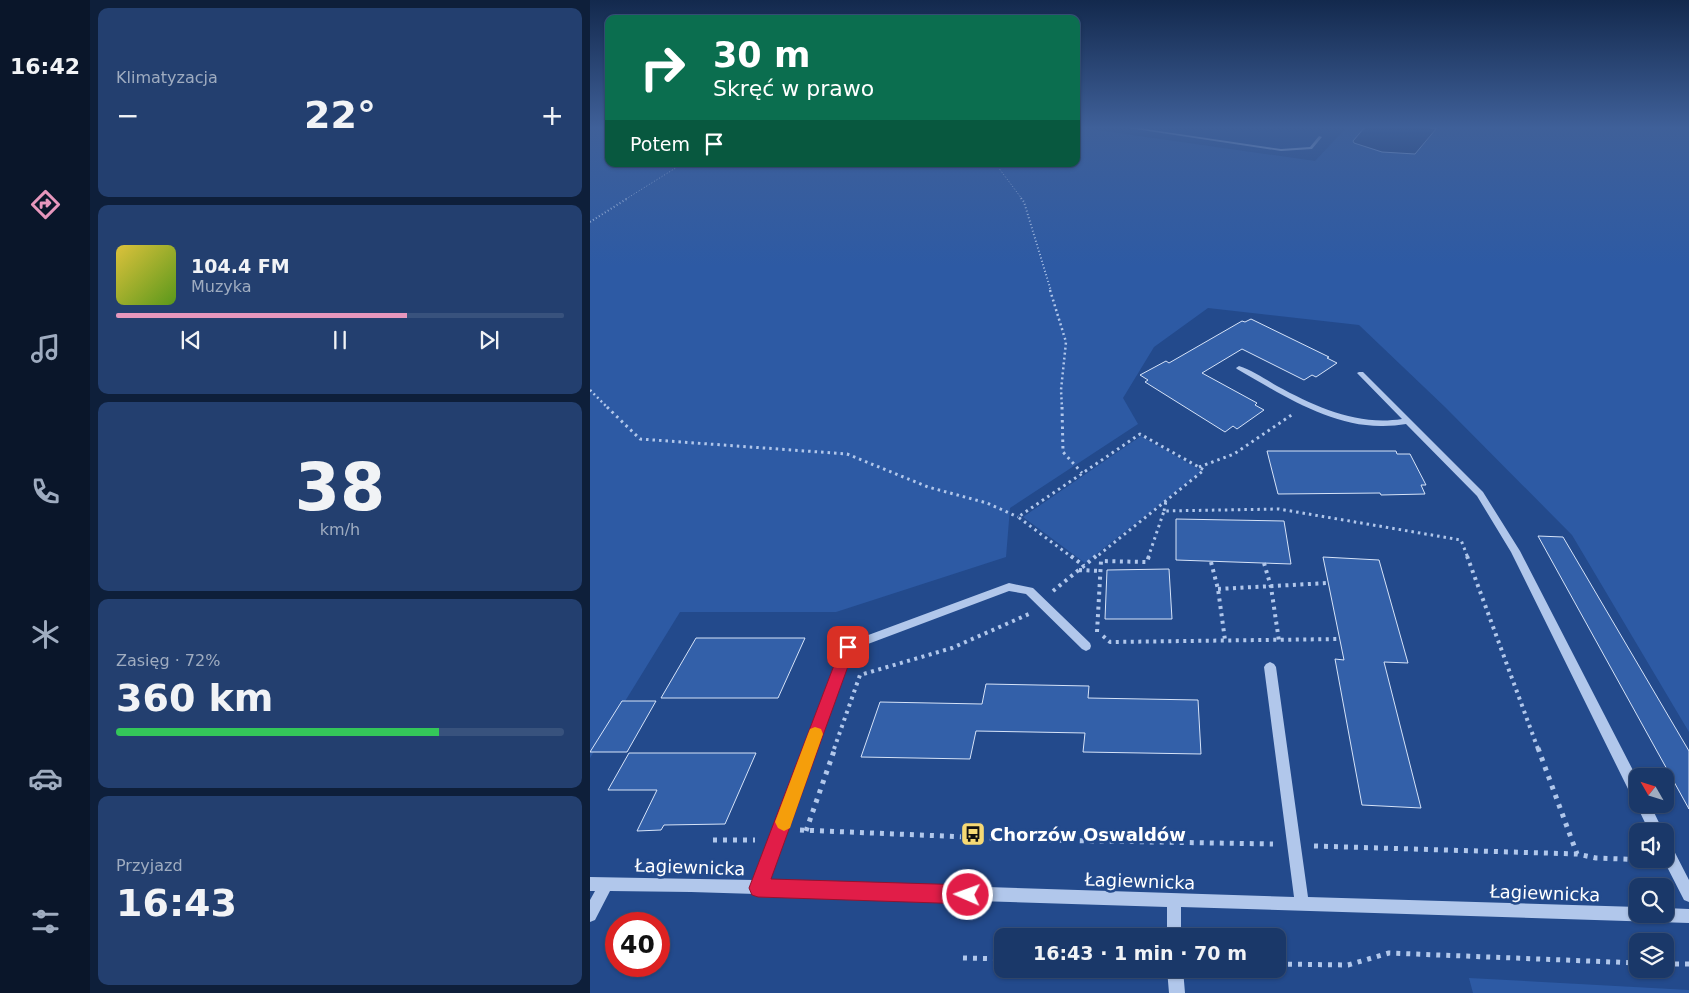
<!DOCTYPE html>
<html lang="pl">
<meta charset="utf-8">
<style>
body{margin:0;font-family:"DejaVu Sans",sans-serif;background:#233f6f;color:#f1f3f6;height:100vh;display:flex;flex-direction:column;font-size:19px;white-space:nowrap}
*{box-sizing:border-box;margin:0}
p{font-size:16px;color:#9facc0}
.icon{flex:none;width:28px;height:28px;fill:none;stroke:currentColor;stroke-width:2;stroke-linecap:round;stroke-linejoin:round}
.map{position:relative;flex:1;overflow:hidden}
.sheet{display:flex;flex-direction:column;gap:8px;padding:8px;background:#0e1f3a;width:500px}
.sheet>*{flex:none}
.hud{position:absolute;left:15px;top:15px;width:475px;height:152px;border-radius:10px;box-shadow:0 1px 4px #0004,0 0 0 1px #38527d;background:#0b6e4f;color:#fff;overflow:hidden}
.needle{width:32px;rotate:309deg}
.controls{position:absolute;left:1039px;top:768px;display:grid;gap:10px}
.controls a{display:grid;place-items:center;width:45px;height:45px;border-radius:10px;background:#1a3869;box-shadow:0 1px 4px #0004,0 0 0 1px #38527d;font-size:25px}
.speed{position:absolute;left:15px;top:912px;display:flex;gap:10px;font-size:25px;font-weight:700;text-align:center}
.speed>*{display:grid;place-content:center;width:65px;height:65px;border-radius:50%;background:#1a3869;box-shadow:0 1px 4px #0004,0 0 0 1px #38527d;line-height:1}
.speed .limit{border:8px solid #d22;background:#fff;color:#111}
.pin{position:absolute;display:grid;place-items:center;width:42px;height:42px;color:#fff;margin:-21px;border-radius:10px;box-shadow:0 2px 8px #0006}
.me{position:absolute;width:55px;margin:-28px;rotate:272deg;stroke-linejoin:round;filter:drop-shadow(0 0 4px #0008)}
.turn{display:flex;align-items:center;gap:18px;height:105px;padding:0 25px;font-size:22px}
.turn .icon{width:65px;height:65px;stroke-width:2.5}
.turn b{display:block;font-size:35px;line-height:42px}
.then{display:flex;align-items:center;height:48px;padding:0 25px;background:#0003;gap:10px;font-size:19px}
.big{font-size:38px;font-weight:700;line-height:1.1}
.sheet .widget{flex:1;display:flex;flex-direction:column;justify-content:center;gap:8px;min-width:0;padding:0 18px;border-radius:10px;background:#233f6f}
.sheet .dial{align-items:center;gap:0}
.dial b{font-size:65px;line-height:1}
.song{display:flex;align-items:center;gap:15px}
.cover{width:60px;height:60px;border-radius:8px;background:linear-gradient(135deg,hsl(50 70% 55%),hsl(90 70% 35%))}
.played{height:5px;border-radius:2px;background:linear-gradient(90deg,#e797bd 65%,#38527d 65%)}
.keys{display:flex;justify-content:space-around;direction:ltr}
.heat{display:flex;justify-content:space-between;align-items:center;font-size:28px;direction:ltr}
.charge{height:8px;border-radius:4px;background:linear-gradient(90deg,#34c759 72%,#38527d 0)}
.trip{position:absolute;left:404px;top:928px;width:292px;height:50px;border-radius:10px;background:#1a3869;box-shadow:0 1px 4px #0004,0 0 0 1px #38527d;font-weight:700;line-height:50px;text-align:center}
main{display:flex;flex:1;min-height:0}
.menu{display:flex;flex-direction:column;width:90px;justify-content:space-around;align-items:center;background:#0a162a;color:#9facc0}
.menu .icon{width:35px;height:35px}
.menu .on{color:#e797bd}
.menu b{font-size:22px;color:#f1f3f6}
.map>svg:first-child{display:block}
</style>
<main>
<nav class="menu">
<b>16:42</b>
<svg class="icon on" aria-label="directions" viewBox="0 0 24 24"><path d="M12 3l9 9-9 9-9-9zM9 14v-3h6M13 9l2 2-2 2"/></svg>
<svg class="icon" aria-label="music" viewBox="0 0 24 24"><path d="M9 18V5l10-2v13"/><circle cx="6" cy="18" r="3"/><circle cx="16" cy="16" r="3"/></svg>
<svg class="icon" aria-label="phone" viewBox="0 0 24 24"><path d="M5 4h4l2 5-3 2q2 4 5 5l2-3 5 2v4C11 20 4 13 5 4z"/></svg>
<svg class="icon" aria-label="climate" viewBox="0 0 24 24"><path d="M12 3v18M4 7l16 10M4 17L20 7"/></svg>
<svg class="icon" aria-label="car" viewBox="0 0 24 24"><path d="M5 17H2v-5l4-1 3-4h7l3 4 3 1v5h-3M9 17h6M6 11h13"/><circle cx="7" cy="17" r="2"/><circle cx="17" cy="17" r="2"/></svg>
<svg class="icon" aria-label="filters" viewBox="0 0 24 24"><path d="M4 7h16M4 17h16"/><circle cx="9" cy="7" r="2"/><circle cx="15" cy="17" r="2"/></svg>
</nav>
<section class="sheet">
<div class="widget"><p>Klimatyzacja</p>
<div class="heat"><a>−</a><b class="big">22°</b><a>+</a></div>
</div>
<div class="widget">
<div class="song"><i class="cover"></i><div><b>104.4 FM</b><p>Muzyka</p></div></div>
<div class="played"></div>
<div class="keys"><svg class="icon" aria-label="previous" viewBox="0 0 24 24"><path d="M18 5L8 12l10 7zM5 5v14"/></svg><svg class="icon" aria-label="pause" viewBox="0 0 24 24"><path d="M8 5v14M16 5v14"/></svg><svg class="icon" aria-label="next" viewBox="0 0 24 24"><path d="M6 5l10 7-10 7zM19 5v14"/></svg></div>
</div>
<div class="widget dial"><b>38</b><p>km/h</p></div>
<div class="widget"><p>Zasięg · 72%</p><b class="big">360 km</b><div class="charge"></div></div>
<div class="widget"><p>Przyjazd</p><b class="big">16:43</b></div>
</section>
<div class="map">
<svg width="1099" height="993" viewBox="0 0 1099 993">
<rect width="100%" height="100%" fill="#234a8c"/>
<path fill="#2d5aa4" d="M 0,127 L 19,127 L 19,164 L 486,164 L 486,127 L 725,161 L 757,127 L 1099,127 L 1099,732 L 982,535 L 855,407 L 769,325 L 618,308 L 564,347 L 533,398 L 548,424 L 420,508 L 416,557 L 246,612 L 90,612 L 0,758 Z
M 551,436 L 612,471 L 495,563 L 433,517 Z
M 879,978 L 1099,990 L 1099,993 L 883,993 Z"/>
<path fill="#19366b" stroke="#a5c1ec" d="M 775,127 L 836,127 L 846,129 L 825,154 L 792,152 L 764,143 L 763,141 Z"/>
<path fill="#3360a9" stroke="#d6e3f8" d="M 661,319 L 739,357 L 737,358 L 747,363 L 726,377 L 722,375 L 714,380 L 652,349 L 612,373 L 667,403 L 665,405 L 674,410 L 647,429 L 643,426 L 635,432 L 555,382 L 558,380 L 550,375 L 576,361 L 579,363 L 652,321 L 655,322 Z
M 677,451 L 806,451 L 807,454 L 820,454 L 836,485 L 831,485 L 835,494 L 791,495 L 790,493 L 688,494 Z
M 586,519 L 694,521 L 701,564 L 586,560 Z
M 948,536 L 973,537 L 1099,751 L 1099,809 Z
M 733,557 L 789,560 L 818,663 L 794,662 L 831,808 L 772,805 L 745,659 L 754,660 Z
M 579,569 L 582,619 L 515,619 L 517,570 Z
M 106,638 L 215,638 L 188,698 L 71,698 Z
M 396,684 L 499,686 L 498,698 L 608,700 L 611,754 L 493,752 L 495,733 L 386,731 L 380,759 L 271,757 L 290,702 L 392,704 Z
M 32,701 L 66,701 L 37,752 L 0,752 Z
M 39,753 L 166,753 L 135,824 L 74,825 L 71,830 L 47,831 L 67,790 L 18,790 Z"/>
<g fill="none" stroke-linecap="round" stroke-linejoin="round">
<path stroke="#b1c7eb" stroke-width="1" stroke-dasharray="1 2" stroke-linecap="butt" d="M 408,164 L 408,167 L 432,199
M 36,199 L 92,164"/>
<path stroke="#b1c7eb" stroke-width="2" stroke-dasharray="1 2.5" stroke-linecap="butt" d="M 431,198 L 434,202 L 461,291
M 0,222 L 38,198"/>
<path stroke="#b1c7eb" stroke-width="2.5" stroke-dasharray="2 3" stroke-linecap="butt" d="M 460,290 L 476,342 L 471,390 L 472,408
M 0,390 L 18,408"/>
<path stroke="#b1c7eb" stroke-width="3" stroke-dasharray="2.5 4" stroke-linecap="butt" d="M 17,407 L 50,439 L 257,454 L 338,487 L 397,503 L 428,517
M 472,407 L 473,452 L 492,473
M 609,467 L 644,454 L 703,414
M 574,511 L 576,501
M 483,558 L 428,517 L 550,434 L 614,470 L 505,558
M 558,558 L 574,511 L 689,509 L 871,540 L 878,558"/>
<path stroke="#b1c7eb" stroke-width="4" stroke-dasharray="3 4.5" stroke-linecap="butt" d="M 481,556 L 494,566
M 877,556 L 948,749
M 621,562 L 628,589 L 635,640
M 674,563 L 681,587 L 689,641
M 489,570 L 510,571
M 628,589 L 738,583
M 463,591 L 506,556
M 507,632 L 511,561 L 557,562 L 559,556
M 513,636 L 520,642 L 750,639
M 244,749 L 270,675 L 362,648 L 439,614"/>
<path stroke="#b1c7eb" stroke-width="5" stroke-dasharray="4 6" stroke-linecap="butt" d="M 948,748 L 987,854
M 210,830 L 450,840 L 683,844
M 216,831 L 245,748
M 123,840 L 165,840
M 724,846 L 987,854 L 1006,858 L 1060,860
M 373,958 L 412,959
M 688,964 L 758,965 L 799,953 L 1048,963
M 1075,964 L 1099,964"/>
<path fill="#b1c7eb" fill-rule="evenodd" d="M 532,127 L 542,127 L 691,149 L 720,147 L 729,136 L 732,137 L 722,149 L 691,151 Z
M 649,366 C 662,370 675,379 687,386 C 726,407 767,426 812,419 L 767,373 L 769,372 L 773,372 L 893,492 L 930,551 L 1048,780 L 1048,800 L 1043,799 L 921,552 L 887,496 L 816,424 C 809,425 801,426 793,426 C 740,427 691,394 647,369 L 646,368 Z
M 419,583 L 443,588 L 500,643 L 501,646 L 500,649 L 496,651 L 492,649 L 436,594 L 419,591 L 262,650 L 178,880 L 704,897 L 674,667 L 676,664 L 680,662 L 684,664 L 686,667 L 718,897 L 1048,907 L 1048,914 L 1075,914 L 1075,908 L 1099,909 L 1099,923 L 591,907 L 591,936 L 577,936 L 577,907 L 101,892 L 20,891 L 5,920 L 0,922 L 0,900 L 5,891 L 0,891 L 0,877 L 164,880 L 254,644 Z
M 1048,802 L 1048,804 L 1060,804 L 1073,831 L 1059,831 L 1046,804 Z
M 1075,841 L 1080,843 L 1099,880 L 1099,902 L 1094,900 L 1073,859 L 1075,859 Z
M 577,969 L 593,969 L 595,993 L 579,993 Z"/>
</g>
<linearGradient id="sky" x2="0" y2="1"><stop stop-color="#13294d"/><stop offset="0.48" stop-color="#3f6099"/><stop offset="1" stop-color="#3f6099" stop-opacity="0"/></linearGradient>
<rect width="1099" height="266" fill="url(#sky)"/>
<path fill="#e11d48" stroke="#92132f" d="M 258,641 L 263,642 L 265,647 L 181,879 L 378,885 L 385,888 L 387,895 L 385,901 L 378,904 L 168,897 L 162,895 L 159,888 L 251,647 L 253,642 Z"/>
<path fill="#f59e0b" d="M 225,727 L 231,729 L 233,734 L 202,822 L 200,828 L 194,831 L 188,828 L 185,822 L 218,734 L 220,729 Z"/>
<defs>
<symbol id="bus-square" viewBox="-11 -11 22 22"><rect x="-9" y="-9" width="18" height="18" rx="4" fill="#f6d974" stroke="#234a8c"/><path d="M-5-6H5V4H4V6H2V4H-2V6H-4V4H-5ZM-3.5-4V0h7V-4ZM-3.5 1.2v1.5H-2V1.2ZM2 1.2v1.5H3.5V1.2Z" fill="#111"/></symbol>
</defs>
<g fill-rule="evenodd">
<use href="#bus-square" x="369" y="820" width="28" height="28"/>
</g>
<g text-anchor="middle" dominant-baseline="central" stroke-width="5" stroke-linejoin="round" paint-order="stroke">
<g font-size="18" font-weight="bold" fill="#fff" stroke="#234a8c" text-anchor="start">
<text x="400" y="834">Chorzów Oswaldów</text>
</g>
<g font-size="18" fill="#fff" stroke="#234a8c">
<text transform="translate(100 867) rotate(2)">Łagiewnicka</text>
<text transform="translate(550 881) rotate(2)">Łagiewnicka</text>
<text transform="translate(955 893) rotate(2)">Łagiewnicka</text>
</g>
</g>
</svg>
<div class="controls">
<a><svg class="needle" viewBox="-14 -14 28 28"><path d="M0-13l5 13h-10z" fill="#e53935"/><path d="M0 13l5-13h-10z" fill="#9facc0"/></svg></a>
<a><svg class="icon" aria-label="sound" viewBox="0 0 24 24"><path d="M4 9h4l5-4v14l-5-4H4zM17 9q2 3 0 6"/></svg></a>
<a><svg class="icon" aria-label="search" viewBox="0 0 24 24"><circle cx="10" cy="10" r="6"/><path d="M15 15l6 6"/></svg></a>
<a><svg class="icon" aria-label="layers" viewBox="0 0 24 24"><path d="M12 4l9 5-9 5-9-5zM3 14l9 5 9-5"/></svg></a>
</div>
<div class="speed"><div class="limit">40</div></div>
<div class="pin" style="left:258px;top:647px;background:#d93025"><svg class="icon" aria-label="arrive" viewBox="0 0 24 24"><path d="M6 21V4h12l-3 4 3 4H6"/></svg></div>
<svg class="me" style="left:378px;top:895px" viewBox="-20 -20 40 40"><circle r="17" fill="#e11d48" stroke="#fff" stroke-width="3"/><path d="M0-11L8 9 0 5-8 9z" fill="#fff"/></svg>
<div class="trip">16:43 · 1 min · 70 m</div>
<div class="hud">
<div class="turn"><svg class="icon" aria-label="right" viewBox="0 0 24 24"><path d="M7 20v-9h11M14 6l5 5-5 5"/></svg><div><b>30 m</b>Skręć w prawo</div></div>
<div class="then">Potem<svg class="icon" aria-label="arrive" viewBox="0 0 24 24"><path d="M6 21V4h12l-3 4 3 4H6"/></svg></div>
</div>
</div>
</main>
